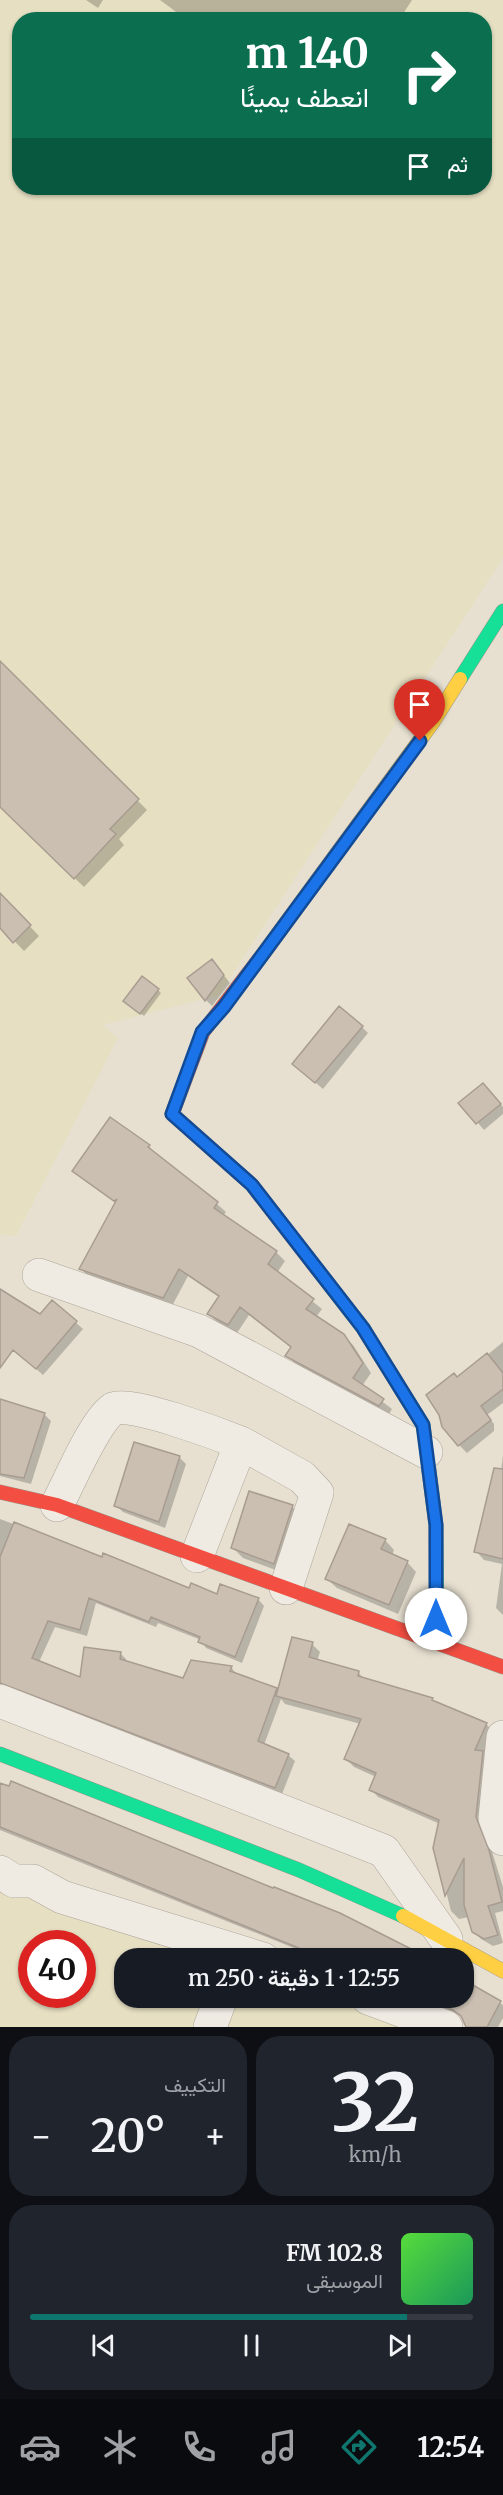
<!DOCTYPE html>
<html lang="ar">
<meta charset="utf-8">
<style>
body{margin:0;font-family:Merriweather,Vazirmatn,serif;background:#20242c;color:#f1f3f6;direction:rtl;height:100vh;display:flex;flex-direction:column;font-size:22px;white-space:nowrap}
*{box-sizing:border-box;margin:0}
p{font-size:20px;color:#9ea1a6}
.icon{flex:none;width:33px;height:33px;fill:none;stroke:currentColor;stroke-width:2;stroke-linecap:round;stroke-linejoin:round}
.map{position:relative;height:2027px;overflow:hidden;direction:ltr}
.drawer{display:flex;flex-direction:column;gap:9px;padding:9px;background:#0d0f14;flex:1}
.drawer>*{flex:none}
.guide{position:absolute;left:12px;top:12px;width:480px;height:183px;border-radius:24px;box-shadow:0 2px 4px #0004;direction:rtl;background:#0b6e4f;color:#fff;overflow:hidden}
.speed{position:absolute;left:18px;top:1930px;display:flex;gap:12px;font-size:30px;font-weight:700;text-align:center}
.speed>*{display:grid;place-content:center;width:78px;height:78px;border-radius:50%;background:#171b24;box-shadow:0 2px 4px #0004;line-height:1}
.speed .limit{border:9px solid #d22;background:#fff;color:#111}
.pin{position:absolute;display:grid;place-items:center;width:51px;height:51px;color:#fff;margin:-62px -26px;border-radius:50% 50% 50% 0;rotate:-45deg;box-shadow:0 0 6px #0007}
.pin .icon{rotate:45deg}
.me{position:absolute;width:66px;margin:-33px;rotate:0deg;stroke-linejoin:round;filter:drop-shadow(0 0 4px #0008)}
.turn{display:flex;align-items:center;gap:21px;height:126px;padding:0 24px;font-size:27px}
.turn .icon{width:78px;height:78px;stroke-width:2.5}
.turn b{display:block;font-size:42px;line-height:51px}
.then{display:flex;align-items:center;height:57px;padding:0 24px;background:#0003;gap:12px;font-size:22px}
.big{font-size:45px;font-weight:600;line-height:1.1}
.drawer .tile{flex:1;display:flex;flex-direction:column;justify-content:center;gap:9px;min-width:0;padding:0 21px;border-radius:24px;background:#20242c}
.drawer .dial{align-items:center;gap:0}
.dial b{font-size:78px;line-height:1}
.song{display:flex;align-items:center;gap:18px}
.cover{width:72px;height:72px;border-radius:9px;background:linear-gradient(135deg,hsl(110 70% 55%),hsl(150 70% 35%))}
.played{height:6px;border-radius:3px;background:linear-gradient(90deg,#0f766e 85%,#363941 85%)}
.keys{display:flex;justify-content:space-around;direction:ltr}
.heat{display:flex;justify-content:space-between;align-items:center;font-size:33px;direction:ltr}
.drawer .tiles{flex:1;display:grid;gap:9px;grid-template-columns:1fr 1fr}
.tile:last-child{grid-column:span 2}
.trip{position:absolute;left:114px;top:1948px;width:360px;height:60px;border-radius:24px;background:#171b24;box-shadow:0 2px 4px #0004;font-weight:600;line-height:60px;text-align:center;direction:rtl}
.tab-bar{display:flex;height:96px;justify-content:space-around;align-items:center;background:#090b0e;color:#9ea1a6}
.tab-bar .icon{width:42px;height:42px}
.tab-bar .selected{color:#0f766e}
.tab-bar b{font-size:27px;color:#f1f3f6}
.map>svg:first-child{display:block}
</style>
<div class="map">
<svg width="503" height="2027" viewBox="0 0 503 2027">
<rect width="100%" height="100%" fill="#e7e0d1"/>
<path fill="#e6dfc2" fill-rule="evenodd" d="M 0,0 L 503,0 L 503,558 L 219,995 L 103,1025 L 118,1038 L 16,1236 L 0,1235 ZM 20,20 L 484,20 L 484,188 L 20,188 Z
M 0,1868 L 248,1959 L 124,1959 L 124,1998 L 354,1998 L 433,2027 L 0,2027 ZM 32,1944 L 82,1944 L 82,1995 L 32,1995 Z"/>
<path fill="#0003" d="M 86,0 L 103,0 L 98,8 Z
M 160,0 L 412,0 L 399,20 L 187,20 Z
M 0,663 L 147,810 L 119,839 L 124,845 L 84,887 L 0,806 Z
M 0,895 L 39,936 L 24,951 L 0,926 Z
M 218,968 L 230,983 L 212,1006 L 206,1000 Z
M 158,990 L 161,993 L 144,1016 L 128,1004 Z
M 362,1027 L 368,1033 L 323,1089 L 301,1070 Z
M 490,1091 L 503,1107 L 503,1114 L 484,1130 L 461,1103 Z
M 149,1146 L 157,1156 L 217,1204 L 226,1212 L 223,1216 L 276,1252 L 285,1261 L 277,1273 L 322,1309 L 316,1317 L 343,1335 L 353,1345 L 371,1373 L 362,1386 L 392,1409 L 389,1414 L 296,1364 L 287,1356 L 292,1348 L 249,1315 L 237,1333 L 218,1323 L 209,1314 L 220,1298 L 188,1276 L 172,1306 L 90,1278 L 81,1269 L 116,1203 L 74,1171 Z
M 0,1291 L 41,1316 L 53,1302 L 83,1329 L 43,1375 L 23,1357 L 25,1321 L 0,1358 Z
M 503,1342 L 503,1403 L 487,1415 L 494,1424 L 494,1431 L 467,1453 L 459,1445 L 458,1379 Z
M 0,1400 L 44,1414 L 51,1421 L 31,1484 L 0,1476 Z
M 503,1455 L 503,1615 L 496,1608 L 502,1564 L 484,1560 L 476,1551 L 487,1495 L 498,1496 Z
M 179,1457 L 186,1464 L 165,1528 L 123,1512 L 116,1505 Z
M 292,1507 L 302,1516 L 284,1573 L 243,1558 L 233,1548 Z
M 0,1519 L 190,1590 L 258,1599 L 264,1606 L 242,1663 L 206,1648 L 201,1640 L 158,1623 L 156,1627 L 96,1603 L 87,1636 L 55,1627 L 39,1662 L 82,1680 L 120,1653 L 126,1659 L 126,1662 L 184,1680 L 231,1667 L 237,1675 L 278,1692 L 312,1644 L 320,1652 L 317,1661 L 358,1672 L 365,1680 L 432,1699 L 436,1703 L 486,1724 L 494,1732 L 484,1754 L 490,1761 L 484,1826 L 503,1887 L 503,1911 L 495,1913 L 503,1943 L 493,1946 L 481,1939 L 473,1931 L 469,1917 L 459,1919 L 451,1911 L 435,1848 L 440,1824 L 378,1797 L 371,1789 L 376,1777 L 354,1767 L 346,1759 L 361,1724 L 285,1704 L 281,1699 L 264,1745 L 288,1755 L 295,1761 L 282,1794 L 0,1691 Z
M 385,1540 L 394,1550 L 392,1556 L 407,1562 L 416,1572 L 398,1614 L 337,1588 L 327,1579 Z
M 0,1784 L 427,1959 L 321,1959 L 0,1830 Z
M 464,1982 L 503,2005 L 503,2018 L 498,2027 L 467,2027 L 461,2016 L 409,1998 L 464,1998 Z"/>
<path fill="#cbbfb2" stroke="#a89c90" stroke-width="1.5" d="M 0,661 L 139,799 L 110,829 L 116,834 L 74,879 L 0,807 Z
M 0,893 L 31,925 L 13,943 L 0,928 Z
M 212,959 L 224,975 L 205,1001 L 187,978 Z
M 142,976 L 159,989 L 140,1014 L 123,1001 Z
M 339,1006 L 363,1026 L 315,1083 L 292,1064 Z
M 483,1083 L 501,1104 L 476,1124 L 458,1103 Z
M 110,1117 L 150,1145 L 148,1147 L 218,1202 L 214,1208 L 277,1251 L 268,1264 L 314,1299 L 306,1309 L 344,1334 L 363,1363 L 353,1378 L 384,1399 L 379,1406 L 285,1356 L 291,1347 L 240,1307 L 228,1325 L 207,1314 L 219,1296 L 179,1269 L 163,1298 L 79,1269 L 117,1199 L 114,1201 L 72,1171 Z
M 0,1289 L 40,1314 L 52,1300 L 77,1321 L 36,1369 L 13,1350 L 0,1368 Z
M 487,1353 L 503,1373 L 503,1389 L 481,1406 L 491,1420 L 458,1446 L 442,1427 L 439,1415 L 426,1395 L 454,1373 L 457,1377 Z
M 0,1399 L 45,1413 L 24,1478 L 0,1474 Z
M 134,1442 L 180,1456 L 159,1522 L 114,1506 Z
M 494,1468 L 503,1469 L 503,1559 L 474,1552 Z
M 249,1491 L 293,1505 L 274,1564 L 231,1548 Z
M 14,1522 L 102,1557 L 103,1553 L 189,1588 L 191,1583 L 217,1594 L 220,1584 L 259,1598 L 235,1657 L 198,1642 L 200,1637 L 151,1617 L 149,1622 L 89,1598 L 80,1630 L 48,1621 L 32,1658 L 80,1677 L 84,1647 L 121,1652 L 120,1659 L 183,1678 L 191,1660 L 232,1666 L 230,1671 L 277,1688 L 258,1741 L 289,1754 L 275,1788 L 0,1683 L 0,1557 Z
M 349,1524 L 386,1539 L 381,1549 L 408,1561 L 389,1605 L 325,1579 Z
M 292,1637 L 313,1642 L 309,1657 L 359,1671 L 358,1676 L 433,1698 L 432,1700 L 487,1723 L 475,1750 L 483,1751 L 476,1817 L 489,1850 L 502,1902 L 488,1906 L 498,1935 L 484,1939 L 472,1932 L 464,1905 L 464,1858 L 445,1896 L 433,1848 L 439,1820 L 369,1790 L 376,1773 L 344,1759 L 361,1719 L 276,1696 Z
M 11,1781 L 273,1888 L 274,1887 L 340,1913 L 431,1959 L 326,1959 L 0,1827 L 0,1783 L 9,1786 Z
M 464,1980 L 501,2001 L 487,2027 L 466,2027 L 461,2016 L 453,2010 L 422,1998 L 464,1998 Z"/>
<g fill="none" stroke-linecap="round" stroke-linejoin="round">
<defs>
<path id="street" d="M 39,1275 L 199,1331 L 426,1452
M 241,1443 L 302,1477 L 317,1493 L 286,1588
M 57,1505 C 69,1483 94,1422 113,1409 C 128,1400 221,1435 241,1443 L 197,1556
M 0,1701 L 384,1851 L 446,1939
M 503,1737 L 495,1818 L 503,1839
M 0,1872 L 14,1881 L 33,1881 L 62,1897 L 263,1959
M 368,1998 L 446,2027
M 210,2027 L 221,1998"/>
<path id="fast" d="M 460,679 L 503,611
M 317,1269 L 363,1328 L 423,1425 L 436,1525 L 437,1643
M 0,1754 L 299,1870 L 403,1916"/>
<path id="slow" d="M 263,954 L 433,722 L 460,679
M 403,1916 L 503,1971"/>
<path id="jam" d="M 263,954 L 203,1032 L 172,1114 L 252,1185 L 317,1269
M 0,1492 L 57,1505 L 503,1667"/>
</defs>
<use href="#street" stroke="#ada599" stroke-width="34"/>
<use href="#fast" stroke="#9c958a" stroke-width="15"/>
<use href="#slow" stroke="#9c958a" stroke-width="15"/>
<use href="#jam" stroke="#9c958a" stroke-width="15"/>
<use href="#street" stroke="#efebe3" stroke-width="33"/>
<use href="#fast" stroke="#16e098" stroke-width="14"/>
<use href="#slow" stroke="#ffcf43" stroke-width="14"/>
<use href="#jam" stroke="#f24e42" stroke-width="14"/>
</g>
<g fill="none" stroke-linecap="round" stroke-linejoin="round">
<defs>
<path id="route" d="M 420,741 L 224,1007 L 202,1032 L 172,1114 L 252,1185 L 363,1328 L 423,1425 L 436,1525 L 436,1619"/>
</defs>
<use href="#route" stroke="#114b97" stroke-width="15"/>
<use href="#route" stroke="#1a73e8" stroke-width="10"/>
</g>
</svg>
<div class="speed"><div class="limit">40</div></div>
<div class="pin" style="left:420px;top:741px;background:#d93025"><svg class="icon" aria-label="arrive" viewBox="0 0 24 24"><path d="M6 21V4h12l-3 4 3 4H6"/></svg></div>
<svg class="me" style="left:436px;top:1619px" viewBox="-20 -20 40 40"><circle r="19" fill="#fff"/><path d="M0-13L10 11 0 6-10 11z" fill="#1a73e8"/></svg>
<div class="trip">12:55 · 1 دقيقة · 250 m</div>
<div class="guide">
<div class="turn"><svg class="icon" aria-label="right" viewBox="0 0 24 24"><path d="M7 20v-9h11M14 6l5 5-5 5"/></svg><div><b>140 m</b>انعطف يمينًا</div></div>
<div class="then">ثم<svg class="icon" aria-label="arrive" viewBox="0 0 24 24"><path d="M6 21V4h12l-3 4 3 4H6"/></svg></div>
</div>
</div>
<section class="drawer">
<div class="tiles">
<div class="tile dial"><b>32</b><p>km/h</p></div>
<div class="tile"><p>التكييف</p>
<div class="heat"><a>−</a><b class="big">20°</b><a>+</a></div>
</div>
<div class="tile">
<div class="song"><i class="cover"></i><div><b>102.8 FM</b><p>الموسيقى</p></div></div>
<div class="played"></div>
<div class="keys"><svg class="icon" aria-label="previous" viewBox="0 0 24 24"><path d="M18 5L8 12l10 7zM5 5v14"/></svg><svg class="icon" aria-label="pause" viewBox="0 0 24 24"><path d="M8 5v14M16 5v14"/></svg><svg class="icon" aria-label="next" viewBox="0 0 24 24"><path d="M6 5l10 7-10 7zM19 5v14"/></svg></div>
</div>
</div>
</section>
<nav class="tab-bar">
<b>12:54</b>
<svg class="icon selected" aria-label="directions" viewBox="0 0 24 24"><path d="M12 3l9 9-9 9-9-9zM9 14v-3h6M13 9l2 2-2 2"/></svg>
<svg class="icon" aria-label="music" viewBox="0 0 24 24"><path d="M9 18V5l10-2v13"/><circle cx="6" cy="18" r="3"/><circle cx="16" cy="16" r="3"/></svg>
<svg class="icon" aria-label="phone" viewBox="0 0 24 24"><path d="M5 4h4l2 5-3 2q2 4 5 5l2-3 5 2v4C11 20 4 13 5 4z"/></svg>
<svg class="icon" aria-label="climate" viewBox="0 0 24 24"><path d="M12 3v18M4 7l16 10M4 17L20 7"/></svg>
<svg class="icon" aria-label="car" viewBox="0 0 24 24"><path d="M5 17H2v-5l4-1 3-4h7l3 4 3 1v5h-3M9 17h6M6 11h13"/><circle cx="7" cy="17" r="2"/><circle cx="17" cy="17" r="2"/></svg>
</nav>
